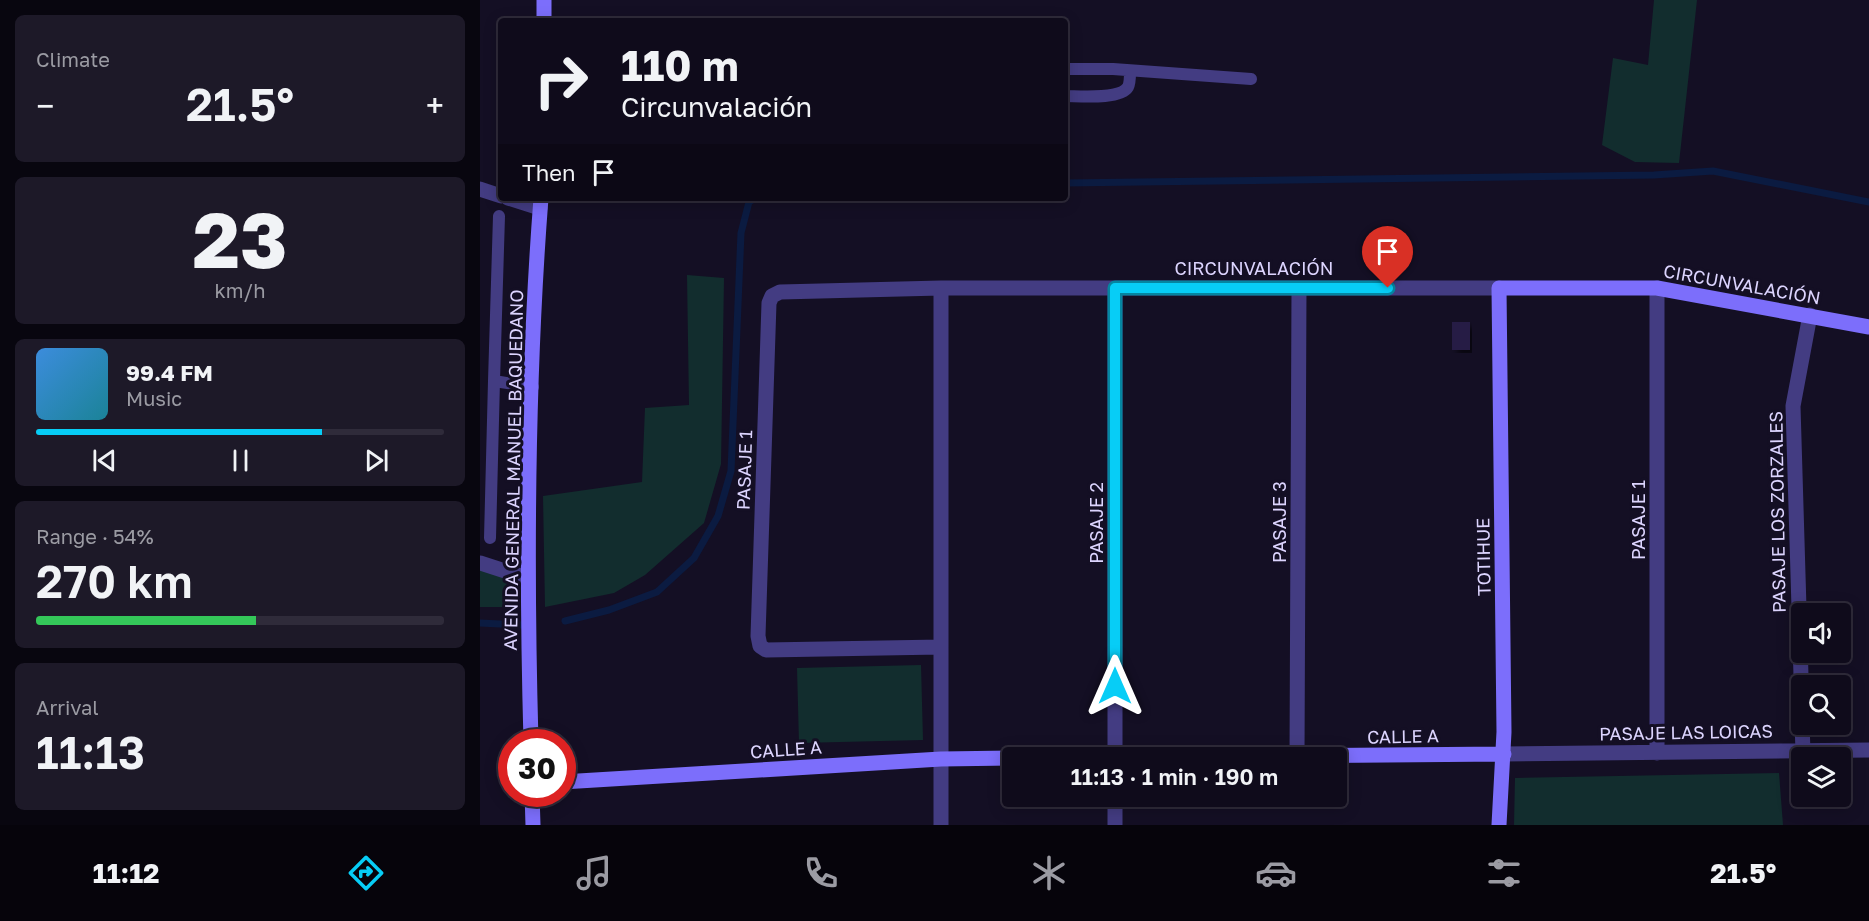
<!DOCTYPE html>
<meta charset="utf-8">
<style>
body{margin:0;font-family:"Golos Text",sans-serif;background:#1d1928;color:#f1f3f6;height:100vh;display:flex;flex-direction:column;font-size:22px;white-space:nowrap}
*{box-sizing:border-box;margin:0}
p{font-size:20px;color:#9b9ba3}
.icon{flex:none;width:33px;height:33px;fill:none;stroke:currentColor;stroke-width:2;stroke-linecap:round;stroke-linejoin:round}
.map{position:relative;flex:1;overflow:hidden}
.side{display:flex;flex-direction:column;gap:15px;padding:15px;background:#08060f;width:480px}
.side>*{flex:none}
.banner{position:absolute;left:18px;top:18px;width:570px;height:183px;border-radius:6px;box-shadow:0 3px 15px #0003,0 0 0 2px #2f2b3a;background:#0f0b1b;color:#f1f3f6;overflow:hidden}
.tools{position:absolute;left:1311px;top:603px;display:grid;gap:12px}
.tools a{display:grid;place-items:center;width:60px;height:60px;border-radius:6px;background:#0f0b1b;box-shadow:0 3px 15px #0003,0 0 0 2px #2f2b3a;font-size:30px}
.speed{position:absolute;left:18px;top:729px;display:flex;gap:12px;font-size:30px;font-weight:700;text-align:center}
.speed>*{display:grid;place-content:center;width:78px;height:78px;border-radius:50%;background:#0f0b1b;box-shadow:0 3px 15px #0003,0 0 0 2px #2f2b3a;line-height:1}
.speed .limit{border:9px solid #d22;background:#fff;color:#111}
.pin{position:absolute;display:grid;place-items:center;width:51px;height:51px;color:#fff;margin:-62px -26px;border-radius:50% 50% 50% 0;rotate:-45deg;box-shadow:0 0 6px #0007}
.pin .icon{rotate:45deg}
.me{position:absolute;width:66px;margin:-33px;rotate:0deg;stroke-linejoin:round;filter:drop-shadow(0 0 4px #0008)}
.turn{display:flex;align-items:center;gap:21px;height:126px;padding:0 24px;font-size:27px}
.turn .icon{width:78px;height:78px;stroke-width:2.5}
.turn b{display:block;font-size:42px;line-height:51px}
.then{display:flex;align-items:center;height:57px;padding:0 24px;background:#0003;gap:12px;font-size:22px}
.big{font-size:45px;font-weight:600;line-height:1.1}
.side .tile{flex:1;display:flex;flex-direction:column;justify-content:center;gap:9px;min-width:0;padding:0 21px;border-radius:9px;background:#1d1928}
.side .dial{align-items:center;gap:0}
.dial b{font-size:78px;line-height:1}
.song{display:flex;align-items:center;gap:18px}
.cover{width:72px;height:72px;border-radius:9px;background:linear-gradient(135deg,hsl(210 70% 55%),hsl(190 70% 35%))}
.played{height:6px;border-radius:3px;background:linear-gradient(90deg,#07cdf6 70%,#2f2b3a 70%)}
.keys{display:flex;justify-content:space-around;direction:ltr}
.heat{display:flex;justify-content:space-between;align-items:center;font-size:33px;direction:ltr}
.charge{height:9px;border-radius:4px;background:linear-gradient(90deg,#34c759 54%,#2f2b3a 0)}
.trip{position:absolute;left:522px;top:747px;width:345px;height:60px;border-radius:6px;background:#0f0b1b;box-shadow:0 3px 15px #0003,0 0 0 2px #2f2b3a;font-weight:600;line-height:60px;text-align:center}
.menu{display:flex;height:96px;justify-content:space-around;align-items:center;background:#06040b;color:#9b9ba3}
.menu .icon{width:42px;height:42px}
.menu .current{color:#07cdf6}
.menu b{font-size:27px;color:#f1f3f6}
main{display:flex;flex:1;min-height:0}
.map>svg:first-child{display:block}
</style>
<main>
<section class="side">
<div class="tile"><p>Climate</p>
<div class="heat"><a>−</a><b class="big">21.5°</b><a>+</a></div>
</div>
<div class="tile dial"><b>23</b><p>km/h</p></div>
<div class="tile">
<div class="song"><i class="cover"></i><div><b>99.4 FM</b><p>Music</p></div></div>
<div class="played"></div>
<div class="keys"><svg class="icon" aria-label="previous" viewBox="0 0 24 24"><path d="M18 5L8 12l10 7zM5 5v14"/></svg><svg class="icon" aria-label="pause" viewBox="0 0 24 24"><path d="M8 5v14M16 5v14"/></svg><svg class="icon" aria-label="next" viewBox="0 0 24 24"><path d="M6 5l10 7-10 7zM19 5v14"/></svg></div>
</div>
<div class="tile"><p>Range · 54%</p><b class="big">270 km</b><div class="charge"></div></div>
<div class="tile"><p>Arrival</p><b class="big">11:13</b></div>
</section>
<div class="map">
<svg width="1389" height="825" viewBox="0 0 1389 825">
<defs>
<filter id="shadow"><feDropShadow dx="5.5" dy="5.5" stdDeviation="3" flood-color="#0009"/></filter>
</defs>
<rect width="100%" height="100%" fill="#140f24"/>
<path fill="#122d2e" d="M 1174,0 L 1217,0 L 1199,163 L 1155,162 L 1122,145 L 1133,58 L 1168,65 Z
M 207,275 L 244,278 L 241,464 L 224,523 L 165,575 L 134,593 L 65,607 L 63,496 L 162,482 L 165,408 L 209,405 Z
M 0,565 L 36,577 L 36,610 L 24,607 L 0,607 Z
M 441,665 L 443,740 L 319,743 L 317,668 Z
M 1299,773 L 1303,825 L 1034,825 L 1035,778 Z"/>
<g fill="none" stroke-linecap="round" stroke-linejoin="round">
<path stroke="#0b1b41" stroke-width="7" d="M 585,183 L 1174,175 L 1233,171 L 1389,202
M 85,621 L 129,610 L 177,592 L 214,558 L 238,516 L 251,471 L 261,233 L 269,202 L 275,198
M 0,623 L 43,625"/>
</g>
<path fill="#271c45" filter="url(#shadow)" d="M 972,322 L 990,322 L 990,350 L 972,350 Z"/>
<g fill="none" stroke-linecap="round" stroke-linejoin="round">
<path stroke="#433c82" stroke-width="12" d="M 585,69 L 633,69 L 771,79
M 585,96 C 599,96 640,100 648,87 C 650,83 650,77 650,72
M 14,381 L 19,216
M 10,538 L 14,381 L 53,387"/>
<path stroke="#433c82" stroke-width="15" d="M 0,189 L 21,196
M 28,198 L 60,208
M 1177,288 L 1177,753
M 0,563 L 47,578
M 461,647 L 286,650 L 280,646 L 278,636 L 289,303 L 292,296 L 300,292 L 461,288 L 1019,288
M 1322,709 L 1313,406 L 1330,315
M 1322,724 L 1323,751
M 1024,754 L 1389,750
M 817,756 L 819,288
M 635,758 L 635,288
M 461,825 L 461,288
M 635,825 L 635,796"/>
<path stroke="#7c6efb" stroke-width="15" d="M 64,21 L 64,0
M 51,742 C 46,561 47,379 61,198
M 571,758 L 1024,754
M 82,782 L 461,759 L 532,758
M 52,794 L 53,825
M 1019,825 L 1024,732 L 1019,288 L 1177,288 L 1389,327"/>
</g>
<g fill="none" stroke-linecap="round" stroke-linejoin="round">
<defs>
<path id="route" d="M 635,686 L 635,288 L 908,288"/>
</defs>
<use href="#route" stroke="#0585a0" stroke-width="15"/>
<use href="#route" stroke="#07cdf6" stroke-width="10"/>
</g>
<g text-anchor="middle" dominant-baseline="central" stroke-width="6" stroke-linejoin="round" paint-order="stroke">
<g font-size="18" fill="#dcd4fe" stroke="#140f24">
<text x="774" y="268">CIRCUNVALACIÓN</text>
<text transform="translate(1262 284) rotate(10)">CIRCUNVALACIÓN</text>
<text transform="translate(33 470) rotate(-89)">AVENIDA GENERAL MANUEL BAQUEDANO</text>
<text transform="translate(264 470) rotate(-88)">PASAJE 1</text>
<text transform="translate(1297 512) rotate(-91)">PASAJE LOS ZORZALES</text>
<text transform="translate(1158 520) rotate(-90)">PASAJE 1</text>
<text transform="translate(799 522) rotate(-90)">PASAJE 3</text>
<text transform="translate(616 523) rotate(-90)">PASAJE 2</text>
<text transform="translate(1003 557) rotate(-91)">TOTIHUE</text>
<text transform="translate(1206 732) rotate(-1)">PASAJE LAS LOICAS</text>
<text transform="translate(923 736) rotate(-1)">CALLE A</text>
<text transform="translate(306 749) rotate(-4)">CALLE A</text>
</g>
</g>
</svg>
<div class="tools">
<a><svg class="icon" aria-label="sound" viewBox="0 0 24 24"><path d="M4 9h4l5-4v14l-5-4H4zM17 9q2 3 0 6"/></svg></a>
<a><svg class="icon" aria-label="search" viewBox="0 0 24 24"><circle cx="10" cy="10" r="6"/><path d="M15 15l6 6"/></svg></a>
<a><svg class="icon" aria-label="layers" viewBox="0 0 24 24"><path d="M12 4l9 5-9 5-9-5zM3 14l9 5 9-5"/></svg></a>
</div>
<div class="speed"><div class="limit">30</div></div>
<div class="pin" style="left:908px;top:288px;background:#d93025"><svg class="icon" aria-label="arrive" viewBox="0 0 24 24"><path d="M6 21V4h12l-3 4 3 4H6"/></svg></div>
<svg class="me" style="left:635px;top:686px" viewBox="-20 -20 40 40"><path d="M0-17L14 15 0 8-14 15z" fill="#07cdf6" stroke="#fff" stroke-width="4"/></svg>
<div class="trip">11:13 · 1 min · 190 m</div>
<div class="banner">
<div class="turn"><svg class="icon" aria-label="right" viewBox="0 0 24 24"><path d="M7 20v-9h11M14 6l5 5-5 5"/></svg><div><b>110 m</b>Circunvalación</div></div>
<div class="then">Then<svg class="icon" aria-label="arrive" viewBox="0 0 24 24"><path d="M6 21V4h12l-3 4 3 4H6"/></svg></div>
</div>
</div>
</main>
<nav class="menu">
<b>11:12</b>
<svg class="icon current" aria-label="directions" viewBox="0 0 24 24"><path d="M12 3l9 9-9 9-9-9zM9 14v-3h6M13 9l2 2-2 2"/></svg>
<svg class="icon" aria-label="music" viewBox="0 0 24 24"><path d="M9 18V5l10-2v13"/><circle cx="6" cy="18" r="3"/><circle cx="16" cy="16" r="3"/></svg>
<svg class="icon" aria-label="phone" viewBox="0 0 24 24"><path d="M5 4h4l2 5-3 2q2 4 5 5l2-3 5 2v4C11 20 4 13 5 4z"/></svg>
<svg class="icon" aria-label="climate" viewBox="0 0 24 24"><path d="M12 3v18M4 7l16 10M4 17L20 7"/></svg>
<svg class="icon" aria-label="car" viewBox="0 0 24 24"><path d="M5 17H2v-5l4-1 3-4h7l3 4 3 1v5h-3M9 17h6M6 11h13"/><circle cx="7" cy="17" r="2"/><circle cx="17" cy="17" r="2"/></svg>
<svg class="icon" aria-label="filters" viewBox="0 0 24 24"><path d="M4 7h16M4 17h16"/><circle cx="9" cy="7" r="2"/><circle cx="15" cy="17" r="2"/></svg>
<b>21.5°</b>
</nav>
